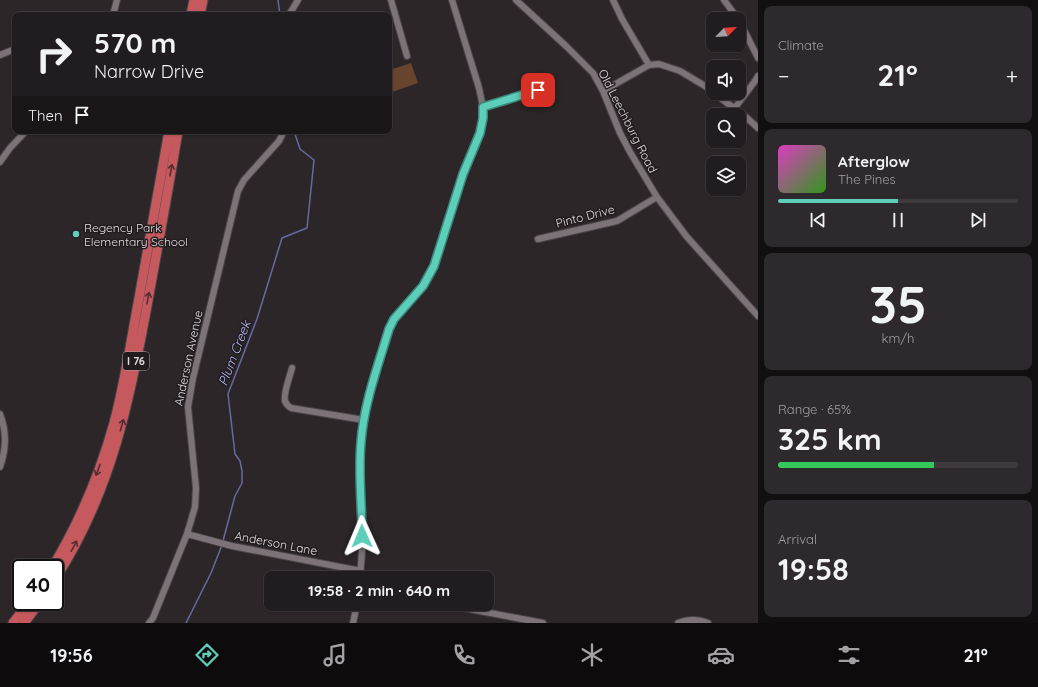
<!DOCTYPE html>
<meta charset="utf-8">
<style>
body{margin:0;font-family:Quicksand,sans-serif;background:#2d292c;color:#f1f3f6;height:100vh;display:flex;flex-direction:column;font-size:15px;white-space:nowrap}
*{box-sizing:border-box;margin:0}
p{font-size:13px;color:#a2a1a4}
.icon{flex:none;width:22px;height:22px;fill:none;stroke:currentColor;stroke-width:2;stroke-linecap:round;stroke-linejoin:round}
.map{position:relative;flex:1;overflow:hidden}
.panel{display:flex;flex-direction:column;gap:6px;padding:6px;background:#120f11;width:280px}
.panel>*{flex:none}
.guide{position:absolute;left:12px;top:12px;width:380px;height:122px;border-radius:8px;box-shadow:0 1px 3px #0004,0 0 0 1px #3e3a3d;background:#211c1f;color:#f1f3f6;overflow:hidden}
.needle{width:26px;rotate:66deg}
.controls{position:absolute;left:706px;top:12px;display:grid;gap:8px}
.controls a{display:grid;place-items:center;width:40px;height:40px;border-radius:8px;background:#211c1f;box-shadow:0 1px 3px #0004,0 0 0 1px #3e3a3d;font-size:20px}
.speed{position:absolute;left:12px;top:559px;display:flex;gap:8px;font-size:20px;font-weight:700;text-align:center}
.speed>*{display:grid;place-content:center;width:52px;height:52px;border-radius:50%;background:#211c1f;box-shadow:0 1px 3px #0004,0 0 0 1px #3e3a3d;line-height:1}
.speed .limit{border:2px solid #111;border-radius:6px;background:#fff;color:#111}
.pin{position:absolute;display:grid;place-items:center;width:34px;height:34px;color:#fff;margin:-17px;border-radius:8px;box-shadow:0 2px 6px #0006}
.me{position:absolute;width:44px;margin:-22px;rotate:359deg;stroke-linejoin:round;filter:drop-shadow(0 0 3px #0008)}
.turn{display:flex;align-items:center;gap:14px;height:84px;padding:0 16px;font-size:18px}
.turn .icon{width:52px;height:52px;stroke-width:2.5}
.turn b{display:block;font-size:28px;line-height:34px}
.then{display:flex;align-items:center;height:38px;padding:0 16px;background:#0003;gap:8px;font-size:15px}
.big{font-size:30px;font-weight:800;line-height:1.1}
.panel .tile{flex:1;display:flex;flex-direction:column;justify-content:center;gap:6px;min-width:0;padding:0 14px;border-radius:8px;background:#2d292c}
.panel .dial{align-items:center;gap:0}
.dial b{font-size:52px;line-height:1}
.song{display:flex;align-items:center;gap:12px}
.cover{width:48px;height:48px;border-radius:6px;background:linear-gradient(135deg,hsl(310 70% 55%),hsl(110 70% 35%))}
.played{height:4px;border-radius:2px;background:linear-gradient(90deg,#5cceba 50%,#3e3a3d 50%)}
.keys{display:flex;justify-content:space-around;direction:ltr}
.heat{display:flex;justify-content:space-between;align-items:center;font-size:22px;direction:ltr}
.charge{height:6px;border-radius:3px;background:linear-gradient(90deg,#34c759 65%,#3e3a3d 0)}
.trip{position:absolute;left:264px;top:571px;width:230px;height:40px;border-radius:8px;background:#211c1f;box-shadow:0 1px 3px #0004,0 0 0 1px #3e3a3d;font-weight:800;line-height:40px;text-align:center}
.menu{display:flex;height:64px;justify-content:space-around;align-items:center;background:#0d0b0c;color:#a2a1a4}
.menu .icon{width:28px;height:28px}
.menu .on{color:#5cceba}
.menu b{font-size:18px;color:#f1f3f6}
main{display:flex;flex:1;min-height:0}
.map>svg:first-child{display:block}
</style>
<main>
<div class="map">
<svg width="758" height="623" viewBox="0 0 758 623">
<rect width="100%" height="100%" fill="#2c2629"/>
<path fill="#67442d" d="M 411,63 L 418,83 L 389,93 L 389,70 Z"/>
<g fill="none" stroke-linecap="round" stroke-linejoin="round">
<path stroke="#666aa2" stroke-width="1.5" d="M 278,0 L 280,15
M 223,541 L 235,496 L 242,483 L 242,471 L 240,461 L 235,454 L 228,394 L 257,319 L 282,238 L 307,228 L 314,160 L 300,149 L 294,131
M 186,623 L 211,573 L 222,545"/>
<defs>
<path id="minor" d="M 391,0 L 407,56
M 516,0 L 566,46 L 593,73 L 603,91 L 620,133 L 630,152 L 657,197 L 687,237 L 758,316
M 613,0 L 622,19 L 649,65
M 724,0 L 738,19
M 113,15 L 117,0
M 289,15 L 298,0
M 739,20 L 758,58
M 0,55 L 15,49
M 603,91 L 649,65 L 659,64 L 680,71 L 705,86 L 713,92
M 714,93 L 747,118 L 758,128
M 483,107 L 538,90
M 734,109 L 755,81 L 758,76
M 0,162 L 10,148 L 26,131
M 538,239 L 617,221 L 657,197
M 292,368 C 290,376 283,394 285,401 C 286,404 288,406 291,408 L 364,420
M 0,414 C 7,432 6,450 0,467
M 187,534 L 232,546 L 361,571
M 360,578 L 362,551 L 360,482 L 361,442 L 366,409 L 389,329 L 394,319 L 423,286 L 434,266 L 463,174 L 480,133 L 483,118 L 483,107 L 479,88 L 452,0
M 443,604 L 543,623
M 149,623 L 153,618 L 187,534 L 195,507 L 196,488 L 188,407 L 193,378 L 238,191 L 244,180 L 279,141 L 284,131
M 353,623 L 357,604
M 678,623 C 689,619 697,619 708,623"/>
<path id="highway" d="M 191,15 L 194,0
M 200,15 L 203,0
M 52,568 C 79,523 100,474 114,423 C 125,382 131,340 139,298 C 149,243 159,187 169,131
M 55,579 C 112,492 131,395 149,295 C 159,240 169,186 178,131
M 13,623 L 29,602
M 24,623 L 40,602"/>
</defs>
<use href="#minor" stroke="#494547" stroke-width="8"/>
<use href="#highway" stroke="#494547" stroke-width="11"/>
<use href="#minor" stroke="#7b7377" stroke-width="6"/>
<use href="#highway" stroke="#c6595e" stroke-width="9"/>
</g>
<defs><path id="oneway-shaft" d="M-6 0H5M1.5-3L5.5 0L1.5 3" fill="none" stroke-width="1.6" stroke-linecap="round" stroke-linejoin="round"/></defs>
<g stroke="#532e32">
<use href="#oneway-shaft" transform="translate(171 170) rotate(-80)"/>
<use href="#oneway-shaft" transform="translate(148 298) rotate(-80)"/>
<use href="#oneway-shaft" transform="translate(122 425) rotate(-73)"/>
<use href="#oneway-shaft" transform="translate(98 470) rotate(110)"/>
<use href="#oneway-shaft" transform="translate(74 546) rotate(-62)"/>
</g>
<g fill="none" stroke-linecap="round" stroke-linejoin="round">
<defs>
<path id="route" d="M 362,536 C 362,505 358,473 361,442 C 364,403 378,366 389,329 L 394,319 L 423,286 L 434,266 L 463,174 L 480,133 L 483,118 L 483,107 L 538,90"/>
</defs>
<use href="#route" stroke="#3c8679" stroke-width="10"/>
<use href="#route" stroke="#5cceba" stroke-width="7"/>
</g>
<circle fill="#5cceba" stroke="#221c1f" stroke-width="1.5" cx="76" cy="234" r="4"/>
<g text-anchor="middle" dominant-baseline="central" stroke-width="3" stroke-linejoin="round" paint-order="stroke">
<rect fill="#221c1f" stroke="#a8a3a5" stroke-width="1" x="123" y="352" width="26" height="18" rx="3"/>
<g font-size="11" font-weight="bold" fill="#e1dddf">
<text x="136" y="361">I 76</text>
</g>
<g font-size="12" fill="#e1dddf" stroke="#221c1f">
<text transform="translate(628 121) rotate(63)">Old Leechburg Road</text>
<text transform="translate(585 216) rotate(-14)">Pinto Drive</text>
<text transform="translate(188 358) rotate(-78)">Anderson Avenue</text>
<text transform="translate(276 543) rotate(11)">Anderson Lane</text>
</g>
<g font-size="12" fill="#e1dddf" stroke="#221c1f" text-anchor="start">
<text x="84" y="227">Regency Park<tspan x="84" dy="14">Elementary School</tspan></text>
</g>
<g font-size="13" font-style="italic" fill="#b5bbfc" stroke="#221c1f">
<text transform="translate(234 353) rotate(-69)">Plum Creek</text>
</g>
</g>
</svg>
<div class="controls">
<a><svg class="needle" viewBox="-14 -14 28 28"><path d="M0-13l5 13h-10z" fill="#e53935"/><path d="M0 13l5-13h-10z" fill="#a2a1a4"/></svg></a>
<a><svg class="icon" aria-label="sound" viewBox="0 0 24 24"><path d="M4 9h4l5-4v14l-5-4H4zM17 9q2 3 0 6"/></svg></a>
<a><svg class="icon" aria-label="search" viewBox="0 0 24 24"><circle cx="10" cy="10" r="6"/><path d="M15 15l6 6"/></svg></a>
<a><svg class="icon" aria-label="layers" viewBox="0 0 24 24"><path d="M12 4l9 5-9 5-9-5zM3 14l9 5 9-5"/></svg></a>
</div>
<div class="speed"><div class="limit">40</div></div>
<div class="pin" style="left:538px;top:90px;background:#d93025"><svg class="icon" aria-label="arrive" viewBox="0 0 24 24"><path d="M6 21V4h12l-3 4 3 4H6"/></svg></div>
<svg class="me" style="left:362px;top:536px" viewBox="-20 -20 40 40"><path d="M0-17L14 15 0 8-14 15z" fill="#5cceba" stroke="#fff" stroke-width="4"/></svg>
<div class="trip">19:58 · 2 min · 640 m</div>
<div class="guide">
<div class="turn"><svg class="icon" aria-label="right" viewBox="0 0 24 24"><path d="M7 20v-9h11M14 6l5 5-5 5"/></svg><div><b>570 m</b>Narrow Drive</div></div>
<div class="then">Then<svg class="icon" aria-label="arrive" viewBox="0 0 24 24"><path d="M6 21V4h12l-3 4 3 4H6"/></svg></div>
</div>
</div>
<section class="panel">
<div class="tile"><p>Climate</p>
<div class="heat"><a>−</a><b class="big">21°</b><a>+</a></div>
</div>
<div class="tile">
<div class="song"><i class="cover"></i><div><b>Afterglow</b><p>The Pines</p></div></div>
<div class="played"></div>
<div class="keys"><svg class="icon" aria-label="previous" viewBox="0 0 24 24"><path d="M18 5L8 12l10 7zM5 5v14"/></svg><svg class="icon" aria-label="pause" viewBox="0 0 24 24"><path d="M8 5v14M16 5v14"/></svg><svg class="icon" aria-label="next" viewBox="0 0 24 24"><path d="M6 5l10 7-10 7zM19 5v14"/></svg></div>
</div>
<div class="tile dial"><b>35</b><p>km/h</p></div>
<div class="tile"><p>Range · 65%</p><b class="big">325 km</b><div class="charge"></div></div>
<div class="tile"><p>Arrival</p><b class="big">19:58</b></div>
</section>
</main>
<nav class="menu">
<b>19:56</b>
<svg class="icon on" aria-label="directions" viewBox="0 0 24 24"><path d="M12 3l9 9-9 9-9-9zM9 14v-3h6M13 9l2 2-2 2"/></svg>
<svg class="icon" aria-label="music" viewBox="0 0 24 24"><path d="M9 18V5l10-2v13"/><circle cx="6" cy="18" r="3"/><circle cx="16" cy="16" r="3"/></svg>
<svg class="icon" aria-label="phone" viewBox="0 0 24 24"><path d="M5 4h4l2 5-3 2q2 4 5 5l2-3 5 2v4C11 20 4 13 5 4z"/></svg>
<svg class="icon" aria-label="climate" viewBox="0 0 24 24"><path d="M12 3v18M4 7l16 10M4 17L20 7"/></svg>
<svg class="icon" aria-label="car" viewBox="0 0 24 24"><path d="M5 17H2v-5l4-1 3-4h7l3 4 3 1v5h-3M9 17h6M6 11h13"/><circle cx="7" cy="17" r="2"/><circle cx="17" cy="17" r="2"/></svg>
<svg class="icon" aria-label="filters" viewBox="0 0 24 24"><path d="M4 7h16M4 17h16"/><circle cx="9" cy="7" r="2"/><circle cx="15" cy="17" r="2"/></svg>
<b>21°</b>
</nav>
